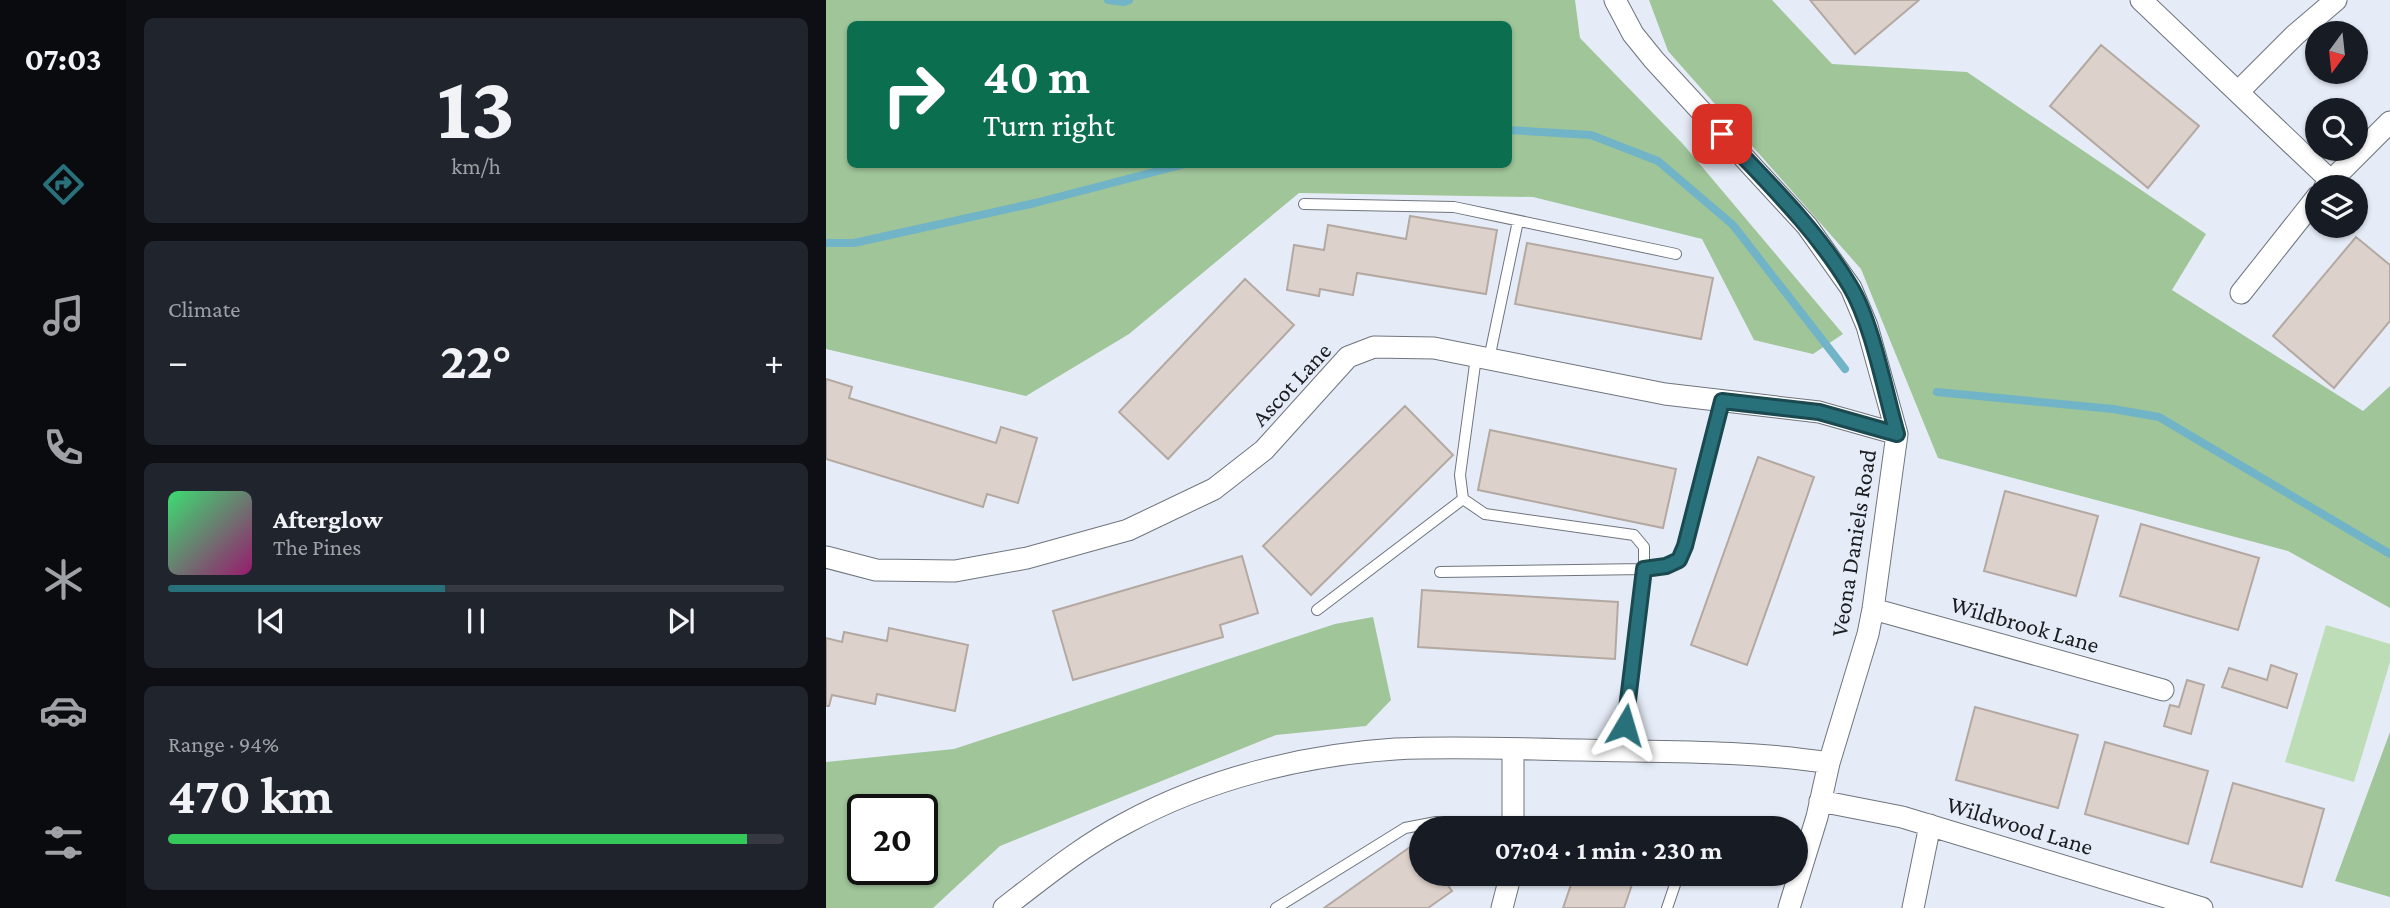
<!DOCTYPE html>
<meta charset="utf-8">
<style>
body{margin:0;font-family:"Crimson Pro",serif;background:#20242c;color:#f1f3f6;height:100vh;display:flex;flex-direction:column;font-size:26px;white-space:nowrap}
*{box-sizing:border-box;margin:0}
p{font-size:23px;color:#9ea1a6}
.icon{flex:none;width:38px;height:38px;fill:none;stroke:currentColor;stroke-width:2;stroke-linecap:round;stroke-linejoin:round}
.map{position:relative;flex:1;overflow:hidden}
.side{display:flex;flex-direction:column;gap:18px;padding:18px;background:#0d0f14;width:700px}
.side>*{flex:none}
.hud{position:absolute;left:21px;top:21px;width:665px;height:147px;border-radius:10px;box-shadow:0 2px 5px #0004;background:#0b6e4f;color:#fff;overflow:hidden}
.needle{width:46px;rotate:195deg}
.controls{position:absolute;left:1479px;top:21px;display:grid;gap:14px}
.controls a{display:grid;place-items:center;width:63px;height:63px;border-radius:50%;background:#171b24;box-shadow:0 2px 5px #0004;font-size:35px}
.speed{position:absolute;left:21px;top:794px;display:flex;gap:14px;font-size:35px;font-weight:700;text-align:center}
.speed>*{display:grid;place-content:center;width:91px;height:91px;border-radius:50%;background:#171b24;box-shadow:0 2px 5px #0004;line-height:1}
.speed .limit{border:4px solid #111;border-radius:10px;background:#fff;color:#111}
.pin{position:absolute;display:grid;place-items:center;width:60px;height:60px;color:#fff;margin:-30px;border-radius:14px;box-shadow:0 4px 10px #0006}
.me{position:absolute;width:77px;margin:-38px;rotate:7deg;stroke-linejoin:round;filter:drop-shadow(0 0 5px #0008)}
.turn{display:flex;align-items:center;gap:24px;height:147px;padding:0 21px;font-size:32px}
.turn .icon{width:91px;height:91px;stroke-width:2.5}
.turn b{display:block;font-size:49px;line-height:60px}
.big{font-size:52px;font-weight:700;line-height:1.1}
.side .card{flex:1;display:flex;flex-direction:column;justify-content:center;gap:10px;min-width:0;padding:0 24px;border-radius:10px;background:#20242c}
.side .dial{align-items:center;gap:0}
.dial b{font-size:91px;line-height:1}
.song{display:flex;align-items:center;gap:21px}
.cover{width:84px;height:84px;border-radius:10px;background:linear-gradient(135deg,hsl(140 70% 55%),hsl(320 70% 35%))}
.played{height:7px;border-radius:4px;background:linear-gradient(90deg,#28717b 45%,#363941 45%)}
.keys{display:flex;justify-content:space-around;direction:ltr}
.heat{display:flex;justify-content:space-between;align-items:center;font-size:38px;direction:ltr}
.charge{height:10px;border-radius:5px;background:linear-gradient(90deg,#34c759 94%,#363941 0)}
.trip{position:absolute;left:583px;top:816px;width:399px;height:70px;border-radius:35px;background:#171b24;box-shadow:0 2px 5px #0004;font-weight:700;line-height:70px;text-align:center}
main{display:flex;flex:1;min-height:0}
.tabs{display:flex;flex-direction:column;width:126px;justify-content:space-around;align-items:center;background:#090b0e;color:#9ea1a6}
.tabs .icon{width:49px;height:49px}
.tabs .on{color:#28717b}
.tabs b{font-size:32px;color:#f1f3f6}
.map>svg:first-child{display:block}
</style>
<main>
<nav class="tabs">
<b>07:03</b>
<svg class="icon on" aria-label="directions" viewBox="0 0 24 24"><path d="M12 3l9 9-9 9-9-9zM9 14v-3h6M13 9l2 2-2 2"/></svg>
<svg class="icon" aria-label="music" viewBox="0 0 24 24"><path d="M9 18V5l10-2v13"/><circle cx="6" cy="18" r="3"/><circle cx="16" cy="16" r="3"/></svg>
<svg class="icon" aria-label="phone" viewBox="0 0 24 24"><path d="M5 4h4l2 5-3 2q2 4 5 5l2-3 5 2v4C11 20 4 13 5 4z"/></svg>
<svg class="icon" aria-label="climate" viewBox="0 0 24 24"><path d="M12 3v18M4 7l16 10M4 17L20 7"/></svg>
<svg class="icon" aria-label="car" viewBox="0 0 24 24"><path d="M5 17H2v-5l4-1 3-4h7l3 4 3 1v5h-3M9 17h6M6 11h13"/><circle cx="7" cy="17" r="2"/><circle cx="17" cy="17" r="2"/></svg>
<svg class="icon" aria-label="filters" viewBox="0 0 24 24"><path d="M4 7h16M4 17h16"/><circle cx="9" cy="7" r="2"/><circle cx="15" cy="17" r="2"/></svg>
</nav>
<section class="side">
<div class="card dial"><b>13</b><p>km/h</p></div>
<div class="card"><p>Climate</p>
<div class="heat"><a>−</a><b class="big">22°</b><a>+</a></div>
</div>
<div class="card">
<div class="song"><i class="cover"></i><div><b>Afterglow</b><p>The Pines</p></div></div>
<div class="played"></div>
<div class="keys"><svg class="icon" aria-label="previous" viewBox="0 0 24 24"><path d="M18 5L8 12l10 7zM5 5v14"/></svg><svg class="icon" aria-label="pause" viewBox="0 0 24 24"><path d="M8 5v14M16 5v14"/></svg><svg class="icon" aria-label="next" viewBox="0 0 24 24"><path d="M6 5l10 7-10 7zM19 5v14"/></svg></div>
</div>
<div class="card"><p>Range · 94%</p><b class="big">470 km</b><div class="charge"></div></div>
</section>
<div class="map">
<svg width="1564" height="908" viewBox="0 0 1564 908">
<rect width="100%" height="100%" fill="#e6ecf7"/>
<path fill="#bdddb7" d="M 1500,625 L 1564,644 L 1564,662 L 1528,782 L 1459,762 Z"/>
<path fill="#a0c599" fill-rule="evenodd" d="M 0,0 L 749,0 L 754,38 L 856,143 L 1017,334 L 987,354 L 928,340 L 876,239 L 707,197 L 473,193 L 303,334 L 200,396 L 0,349 ZM 24,24 L 682,24 L 682,164 L 24,164 Z
M 823,0 L 946,0 L 1006,64 L 1141,72 L 1380,234 L 1346,290 L 1537,411 L 1564,386 L 1564,608 L 1462,551 L 1112,458 L 1035,269 L 842,51 Z
M 547,617 L 565,700 L 540,726 L 450,735 L 174,846 L 107,908 L 0,908 L 0,762 L 128,749 L 509,624 ZM 37,810 L 96,810 L 96,870 L 37,870 Z
M 1564,732 L 1564,897 L 1509,881 Z"/>
<g fill="none" stroke-linecap="round" stroke-linejoin="round">
<path stroke="#71b4c8" stroke-width="8" d="M 282,0 L 298,2 L 303,0
M 682,130 L 765,135 L 832,161 L 907,225 L 1019,369
M 0,243 L 28,243 L 209,203 L 359,164
M 1111,392 L 1287,409 L 1333,417 L 1564,554"/>
</g>
<path fill="#ddd2cb" stroke="#b3a9a2" stroke-width="2" d="M 984,0 L 1093,0 L 1029,54 Z
M 1275,45 L 1373,126 L 1322,188 L 1224,106 Z
M 584,216 L 671,230 L 660,294 L 531,273 L 527,295 L 494,289 L 493,296 L 461,290 L 468,245 L 498,250 L 502,225 L 580,239 Z
M 1530,237 L 1564,265 L 1564,321 L 1508,388 L 1447,336 Z
M 701,243 L 887,278 L 875,339 L 689,304 Z
M 419,279 L 468,325 L 342,459 L 293,412 Z
M 0,379 L 26,387 L 23,398 L 170,443 L 175,427 L 211,438 L 192,503 L 161,494 L 157,507 L 0,459 Z
M 579,406 L 627,455 L 485,595 L 437,546 Z
M 664,430 L 850,469 L 837,528 L 652,490 Z
M 932,457 L 988,477 L 921,665 L 865,645 Z
M 1179,491 L 1272,516 L 1250,596 L 1158,571 Z
M 1315,524 L 1433,558 L 1412,630 L 1294,596 Z
M 416,556 L 432,613 L 394,625 L 397,637 L 247,680 L 227,611 Z
M 596,590 L 792,602 L 789,659 L 592,647 Z
M 63,628 L 142,645 L 129,711 L 51,694 L 49,704 L 6,695 L 3,706 L 0,706 L 0,638 L 16,642 L 18,632 L 61,641 Z
M 1445,665 L 1471,674 L 1461,708 L 1396,687 L 1403,668 L 1441,680 Z
M 1361,680 L 1378,685 L 1365,734 L 1338,726 L 1344,705 L 1353,707 Z
M 1149,707 L 1252,735 L 1232,808 L 1130,780 Z
M 1279,742 L 1382,771 L 1362,844 L 1259,814 Z
M 1407,783 L 1498,809 L 1476,887 L 1385,862 Z
M 591,842 L 595,847 L 595,873 L 613,873 L 626,891 L 602,908 L 498,908 Z
M 749,873 L 810,873 L 798,908 L 737,908 Z"/>
<g fill="none" stroke-linecap="round" stroke-linejoin="round">
<defs>
<path id="service" d="M 478,204 L 628,207 L 850,254
M 650,357 L 634,475 L 637,499 L 659,514 L 808,535 L 818,547 L 818,569 L 796,751
M 663,359 L 692,221
M 614,572 L 818,569 L 840,566 L 853,560 L 860,546 L 896,401
M 491,610 L 637,499
M 450,908 L 579,828 L 610,822 L 750,828
M 841,908 L 853,873"/>
<path id="minor" d="M 789,0 L 807,34 L 828,60 L 981,226 L 1025,288 L 1041,326 L 1071,434 L 1047,609 L 1042,634 L 1003,763
M 1315,0 L 1504,180
M 1412,92 L 1469,35 L 1510,0
M 1499,187 L 1564,122
M 1415,293 L 1491,197
M 0,557 L 50,570 L 129,571 L 201,558 L 302,530 L 388,489 L 438,450 L 522,357 L 548,347 L 608,348 L 839,394 L 993,412 L 1071,434
M 1047,609 L 1337,690
M 687,749 L 687,828
M 994,801 L 1076,817 L 1376,908
M 178,908 C 217,878 256,846 300,823 C 381,779 477,755 569,749 C 631,746 693,749 755,750 C 838,752 921,750 1003,763 L 991,817 L 963,908
M 676,908 L 685,873
M 1087,908 L 1104,825"/>
</defs>
<use href="#service" stroke="#6f747d" stroke-width="12"/>
<use href="#minor" stroke="#6f747d" stroke-width="23"/>
<use href="#service" stroke="#fff" stroke-width="10"/>
<use href="#minor" stroke="#fff" stroke-width="21"/>
</g>
<g fill="none" stroke-linecap="round" stroke-linejoin="round">
<defs>
<path id="route" d="M 799,725 L 818,569 L 840,566 L 853,560 L 859,546 L 896,401 L 993,412 L 1071,434 C 1059,392 1046,322 1024,286 C 990,229 941,182 896,134"/>
</defs>
<use href="#route" stroke="#1a4950" stroke-width="18"/>
<use href="#route" stroke="#28717b" stroke-width="12"/>
</g>
<g text-anchor="middle" dominant-baseline="central" stroke-width="5" stroke-linejoin="round" paint-order="stroke">
<g font-size="24" fill="#1a1c20" stroke="#e6ecf7">
<text transform="translate(465 384) rotate(-47)">Ascot Lane</text>
<text transform="translate(1027 543) rotate(-81)">Veona Daniels Road</text>
<text transform="translate(1199 624) rotate(16)">Wildbrook Lane</text>
<text transform="translate(1194 825) rotate(17)">Wildwood Lane</text>
</g>
</g>
</svg>
<div class="controls">
<a><svg class="needle" viewBox="-14 -14 28 28"><path d="M0-13l5 13h-10z" fill="#e53935"/><path d="M0 13l5-13h-10z" fill="#9ea1a6"/></svg></a>
<a><svg class="icon" aria-label="search" viewBox="0 0 24 24"><circle cx="10" cy="10" r="6"/><path d="M15 15l6 6"/></svg></a>
<a><svg class="icon" aria-label="layers" viewBox="0 0 24 24"><path d="M12 4l9 5-9 5-9-5zM3 14l9 5 9-5"/></svg></a>
</div>
<div class="speed"><div class="limit">20</div></div>
<div class="pin" style="left:896px;top:134px;background:#d93025"><svg class="icon" aria-label="arrive" viewBox="0 0 24 24"><path d="M6 21V4h12l-3 4 3 4H6"/></svg></div>
<svg class="me" style="left:799px;top:725px" viewBox="-20 -20 40 40"><path d="M0-17L14 15 0 8-14 15z" fill="#28717b" stroke="#fff" stroke-width="4"/></svg>
<div class="trip">07:04 · 1 min · 230 m</div>
<div class="hud">
<div class="turn"><svg class="icon" aria-label="right" viewBox="0 0 24 24"><path d="M7 20v-9h11M14 6l5 5-5 5"/></svg><div><b>40 m</b>Turn right</div></div>
</div>
</div>
</main>
